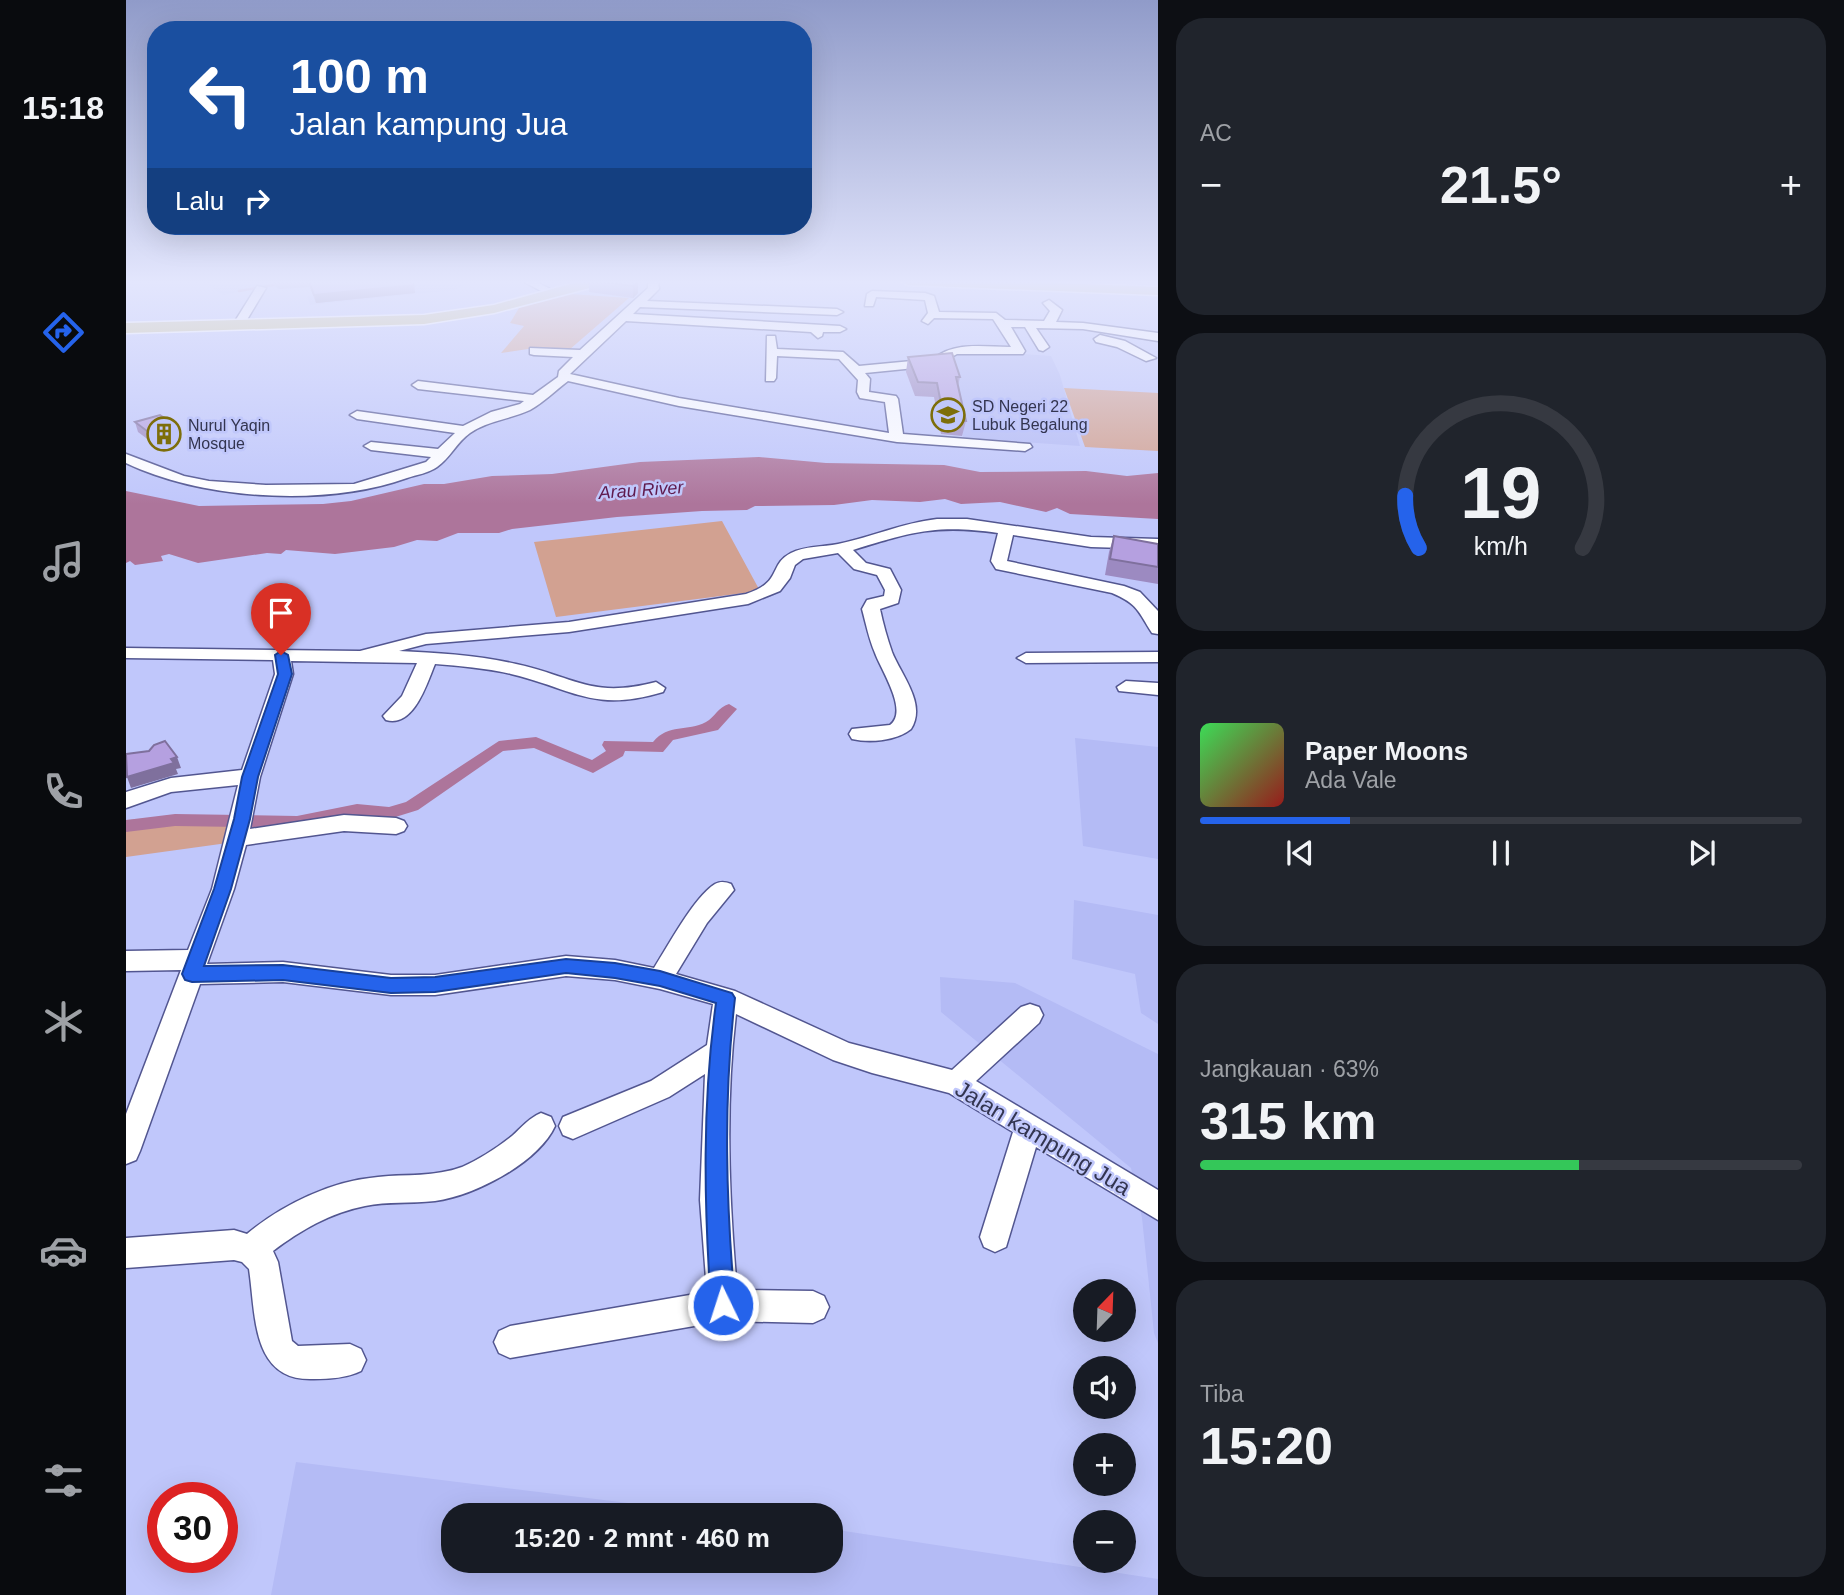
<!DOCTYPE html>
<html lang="id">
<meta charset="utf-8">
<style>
body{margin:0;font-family:Arial,sans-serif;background:#20242c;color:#f1f3f6;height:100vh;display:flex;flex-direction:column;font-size:26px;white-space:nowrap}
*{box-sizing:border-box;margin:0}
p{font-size:23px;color:#9ea1a6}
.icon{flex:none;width:38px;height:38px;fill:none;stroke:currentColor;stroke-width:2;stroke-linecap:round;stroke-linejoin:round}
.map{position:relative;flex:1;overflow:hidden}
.sheet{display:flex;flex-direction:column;gap:18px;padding:18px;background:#0d0f14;width:686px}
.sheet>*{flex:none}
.top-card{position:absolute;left:21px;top:21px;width:665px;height:214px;border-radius:28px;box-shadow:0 7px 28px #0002;background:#1a4fa0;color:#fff;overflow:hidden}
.needle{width:46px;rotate:23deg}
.controls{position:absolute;left:947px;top:1279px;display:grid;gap:14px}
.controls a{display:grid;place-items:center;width:63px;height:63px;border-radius:50%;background:#171b24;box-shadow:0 7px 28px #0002;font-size:35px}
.speed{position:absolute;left:21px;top:1482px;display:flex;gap:14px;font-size:35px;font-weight:700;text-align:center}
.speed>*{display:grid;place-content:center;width:91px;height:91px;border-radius:50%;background:#171b24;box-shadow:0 7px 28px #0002;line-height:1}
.speed .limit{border:10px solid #d22;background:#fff;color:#111}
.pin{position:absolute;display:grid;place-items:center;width:60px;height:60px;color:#fff;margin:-72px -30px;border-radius:50% 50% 50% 0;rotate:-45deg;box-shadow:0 0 7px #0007}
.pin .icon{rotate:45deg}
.me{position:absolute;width:77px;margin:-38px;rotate:356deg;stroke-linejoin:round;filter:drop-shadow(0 0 5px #0008)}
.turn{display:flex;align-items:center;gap:24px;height:147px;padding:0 28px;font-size:32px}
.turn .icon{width:91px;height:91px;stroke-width:2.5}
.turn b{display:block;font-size:49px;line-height:60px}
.then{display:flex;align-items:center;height:66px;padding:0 28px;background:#0003;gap:14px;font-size:26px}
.big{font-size:52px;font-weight:700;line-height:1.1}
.sheet .card{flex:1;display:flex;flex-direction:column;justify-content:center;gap:10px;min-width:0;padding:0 24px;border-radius:28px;background:#20242c}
.sheet .dial{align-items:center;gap:0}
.dial svg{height:182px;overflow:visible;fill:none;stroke:#363941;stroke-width:7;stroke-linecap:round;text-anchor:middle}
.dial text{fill:#f1f3f6;stroke:none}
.song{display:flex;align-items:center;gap:21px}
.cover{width:84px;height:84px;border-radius:10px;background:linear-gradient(135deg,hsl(130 70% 55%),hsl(0 70% 35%))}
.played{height:7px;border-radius:4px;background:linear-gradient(90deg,#2563eb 25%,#363941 25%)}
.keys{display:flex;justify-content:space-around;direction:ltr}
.heat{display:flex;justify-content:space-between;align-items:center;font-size:38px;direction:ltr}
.charge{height:10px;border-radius:5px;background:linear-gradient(90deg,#34c759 63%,#363941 0)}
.trip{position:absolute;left:315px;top:1503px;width:402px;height:70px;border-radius:28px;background:#171b24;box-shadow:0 7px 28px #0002;font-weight:700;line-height:70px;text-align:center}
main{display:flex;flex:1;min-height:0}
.tabs{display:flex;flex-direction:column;width:126px;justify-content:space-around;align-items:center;background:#090b0e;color:#9ea1a6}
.tabs .icon{width:49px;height:49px}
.tabs .on{color:#2563eb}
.tabs b{font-size:32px;color:#f1f3f6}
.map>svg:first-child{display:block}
</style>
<main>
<nav class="tabs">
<b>15:18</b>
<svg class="icon on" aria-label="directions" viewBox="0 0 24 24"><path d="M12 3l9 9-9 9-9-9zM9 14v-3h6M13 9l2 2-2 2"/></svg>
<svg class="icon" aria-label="music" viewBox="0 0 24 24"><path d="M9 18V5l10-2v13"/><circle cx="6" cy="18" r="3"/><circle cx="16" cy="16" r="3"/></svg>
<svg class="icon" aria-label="phone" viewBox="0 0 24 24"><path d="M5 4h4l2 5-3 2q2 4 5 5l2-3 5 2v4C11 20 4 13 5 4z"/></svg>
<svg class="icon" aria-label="climate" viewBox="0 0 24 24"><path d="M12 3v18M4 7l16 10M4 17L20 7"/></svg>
<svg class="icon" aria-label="car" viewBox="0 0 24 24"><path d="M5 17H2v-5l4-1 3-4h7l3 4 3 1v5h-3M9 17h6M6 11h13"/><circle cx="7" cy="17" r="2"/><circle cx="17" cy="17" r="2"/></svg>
<svg class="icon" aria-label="filters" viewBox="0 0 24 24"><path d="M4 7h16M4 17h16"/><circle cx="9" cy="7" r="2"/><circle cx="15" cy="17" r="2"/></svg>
</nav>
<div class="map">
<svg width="1032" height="1595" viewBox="0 0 1032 1595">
<rect width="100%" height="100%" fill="#c0c7fb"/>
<path fill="#b4bbf5" d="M 82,281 L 169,281 L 97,295 L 80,283 Z
M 318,281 L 348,281 L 328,290 L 184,305 L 181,296 Z
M 824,349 L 925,356 L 934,375 L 954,446 L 837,438 Z
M 949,738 L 1032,747 L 1032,859 L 957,846 Z
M 948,900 L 1032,915 L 1032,1024 L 1015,1013 L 1009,974 L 946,959 Z
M 814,977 L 889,983 L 1032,1054 L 1032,1343 L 1028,1333 L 1016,1218 L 1005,1168 L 815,1012 Z
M 170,1462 L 600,1515 L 327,1516 L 327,1561 L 705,1561 L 705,1529 L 1032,1579 L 1032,1595 L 145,1595 Z"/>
<path fill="#d2a191" d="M 429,293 L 503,298 L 443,350 L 402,349 L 375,353 L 398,326 L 384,323 L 393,308 Z
M 938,388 L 1032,393 L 1032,451 L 959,447 Z
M 596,521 L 634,591 L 430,617 L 408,542 Z
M 127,815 L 116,841 L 0,857 L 0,820 Z"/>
<path fill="#ad759b" d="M 633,457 L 700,463 L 818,465 L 854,472 L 960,471 L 1001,476 L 1032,473 L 1032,519 L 944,514 L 931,508 L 920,512 L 874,502 L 835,504 L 819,499 L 794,502 L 746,500 L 708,505 L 629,506 L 621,510 L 576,511 L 491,517 L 386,529 L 373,533 L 332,533 L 311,541 L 291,540 L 268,547 L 209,554 L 160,550 L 155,554 L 141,553 L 72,563 L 43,554 L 35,556 L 37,561 L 9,565 L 4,561 L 0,563 L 0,491 L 73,506 L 197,504 L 225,501 L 298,484 L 318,484 L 366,476 L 426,474 L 514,462 Z"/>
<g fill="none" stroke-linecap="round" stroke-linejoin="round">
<path stroke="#ad759b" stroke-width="2.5" d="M 113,291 L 153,284"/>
<path fill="#ad759b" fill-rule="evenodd" d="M 603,704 L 611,709 L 592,730 L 547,740 L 537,752 L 499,751 L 497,756 L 467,773 L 408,748 L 377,751 L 292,810 L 263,819 L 231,816 L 171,828 L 49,826 L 0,832 L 0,820 L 49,814 L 171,816 L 231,804 L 263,807 L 280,802 L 373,741 L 410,737 L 466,760 L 480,751 L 476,745 L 478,741 L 527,742 C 543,723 561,732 580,722 C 589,717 592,707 603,704 Z"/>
<defs>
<path id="minor" d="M 396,281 L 409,281 L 430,292 L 421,294 Z
M 522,281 L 532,281 L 533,289 L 521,301 L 711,309 L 717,312 L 711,315 L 514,307 L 507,314 L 714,326 L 720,329 L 714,332 L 697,332 L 696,336 L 692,338 L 685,332 L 500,321 L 444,374 L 553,398 L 763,433 L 759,402 L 734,398 L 731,392 L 732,380 L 713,359 L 651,356 L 650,378 L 648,381 L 640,381 L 641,336 L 649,336 L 651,349 L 717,352 L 733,366 L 807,359 C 829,341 858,347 885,347 L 867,319 L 808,318 L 802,324 L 796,321 L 802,313 L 799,300 L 750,297 L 747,306 L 739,306 L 741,294 L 746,291 L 799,293 L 808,296 L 813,312 L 870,313 L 879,320 L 918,321 L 924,311 L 917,303 L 923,300 L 936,310 L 930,322 L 957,323 L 1032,333 L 1032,341 L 957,329 L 910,328 L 923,347 L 917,351 L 913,350 L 899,327 L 885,327 L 899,351 L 897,354 L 831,354 L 809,366 L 739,373 L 744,379 L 743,392 L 770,396 L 772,399 L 777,434 L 904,444 L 906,447 L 899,451 L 771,442 L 553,406 L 442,381 C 430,390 417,403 404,410 C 385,419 363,420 344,433 C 331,442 324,458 311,467 C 303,473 290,475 281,478 C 200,507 78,500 0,463 L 0,454 L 58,476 L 83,481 L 140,485 L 228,484 L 300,462 L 305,457 L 245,450 L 238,446 L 245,442 L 312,449 L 329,433 L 231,419 L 224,415 L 231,411 L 337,426 L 365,412 L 394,404 L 398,401 L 292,389 L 286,385 L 292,381 L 407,395 L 432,377 L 433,371 L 447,357 L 408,355 L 404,354 L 404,348 L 454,350 L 522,288 Z
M 131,286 L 140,288 L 116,328 L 108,328 L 106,326 Z
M 974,335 L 999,341 L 1030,358 L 1020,361 L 991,347 L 970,342 L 968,339 Z
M 811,519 L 841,519 L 965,537 L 1032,539 L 1032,549 L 965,547 L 887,535 L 881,561 L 998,586 L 1014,592 L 1032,611 L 1032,634 L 1026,633 C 1012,611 1012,604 986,593 L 870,569 L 865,561 L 872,533 C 811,524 785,532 727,550 L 740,563 L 764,569 L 775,590 L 772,603 L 754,609 C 757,623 761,638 766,652 C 775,675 801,704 785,729 C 770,741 744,743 726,739 L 723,734 L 726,729 L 764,725 C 783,711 755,670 749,653 C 743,639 740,624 736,609 L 741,600 L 758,596 L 759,590 L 751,575 L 728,569 L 712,553 L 677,559 L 669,565 L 664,578 L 654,591 L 622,604 L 443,632 L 300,644 L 273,651 C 312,653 352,655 390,664 C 450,677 465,699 530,682 L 539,688 L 537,692 C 467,713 448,689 385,674 C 360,668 334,666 309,664 C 301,683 288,728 260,720 L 257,716 L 276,696 L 291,663 L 165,661 L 167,674 L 134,777 L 124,829 L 218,815 L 270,818 L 278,821 L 281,826 L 278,831 L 270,834 L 218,831 L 120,845 L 108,889 L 81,964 L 157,962 L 265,975 L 309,975 L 440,956 L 489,960 L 528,968 C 542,946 568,897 589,884 C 595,881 600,882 605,884 L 608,890 L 581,923 L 550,974 L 609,991 L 723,1043 L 826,1070 L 895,1007 L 904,1004 L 913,1007 L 917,1015 L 913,1023 L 850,1081 L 1032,1190 L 1032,1220 L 910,1147 L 880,1247 L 869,1252 L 858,1247 L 854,1237 L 887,1132 L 823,1093 L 746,1073 L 707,1060 L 610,1014 C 599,1106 603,1198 611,1290 L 687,1291 L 698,1296 L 703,1307 L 698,1318 L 687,1323 L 597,1321 L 384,1358 L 373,1353 L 368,1342 L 373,1331 L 384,1326 L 581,1292 L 574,1200 L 579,1074 L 543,1097 L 447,1139 L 437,1135 L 433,1126 L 437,1117 L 525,1081 L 581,1045 L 587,1004 L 534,989 L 489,980 L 440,976 L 309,995 L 265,995 L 157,982 L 74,984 L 14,1151 L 10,1160 L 0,1164 L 0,1114 L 55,970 L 0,971 L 0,951 L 62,950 L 86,889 L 112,785 L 45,792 L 0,808 L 0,792 L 45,778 L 116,770 L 149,674 L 147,660 L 0,658 L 0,648 L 234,651 L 300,634 L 443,622 L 620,594 C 657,582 642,565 665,553 C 678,546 697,547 712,544 C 746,537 776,523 811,519 Z
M 1032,652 L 1032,662 L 900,663 L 891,658 L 900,653 Z
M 1000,681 L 1032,683 L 1032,695 L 993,691 L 991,687 Z
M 415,1113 L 425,1117 L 429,1126 C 412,1163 348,1196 309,1201 C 285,1204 262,1201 239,1206 C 204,1213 175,1230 147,1251 L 152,1262 L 166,1341 L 172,1346 L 224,1344 L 235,1349 L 240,1360 L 235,1371 C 221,1378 204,1379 188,1379 C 125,1382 130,1315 123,1269 L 116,1262 L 108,1260 L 0,1268 L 0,1238 L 108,1230 L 121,1234 C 157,1204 205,1181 252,1177 C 280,1174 309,1177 336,1167 C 354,1159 371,1148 386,1136 C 396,1127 403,1118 415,1113 Z"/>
<path id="major" d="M 455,281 L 481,281 L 479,284 L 368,313 L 298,324 L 0,333 L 0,323 L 298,315 L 368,305 Z
M 775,281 L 883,281 L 1032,287 L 1032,295 L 782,285 Z"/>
</defs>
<use href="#minor" stroke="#525690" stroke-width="3"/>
<use href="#major" stroke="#fff" stroke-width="3"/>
<use href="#minor" fill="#fff" fill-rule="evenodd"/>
<use href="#major" fill="#cdc388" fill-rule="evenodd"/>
</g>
<path fill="#9c8ac1" d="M 143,281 L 286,281 L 289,293 L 190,303 L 184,287 L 153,289 Z
M 463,281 L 512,281 L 512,293 L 507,298 L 463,292 Z
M 782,357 L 834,377 L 832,386 L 840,421 L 836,436 L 815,434 L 808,397 L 789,396 L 780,372 Z
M 9,422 L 53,436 L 28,444 L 12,432 Z
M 988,536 L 1032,544 L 1032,584 L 979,575 L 983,552 Z"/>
<path fill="#7f709d" d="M 512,281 L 512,293 L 507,298 L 507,286 Z
M 288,285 L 289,293 L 190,303 L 188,295 Z
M 50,426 L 53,436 L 28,444 L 25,434 Z
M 51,757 L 55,768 L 50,769 L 52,774 L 5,788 L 1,777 Z"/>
<path fill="#b5a0e0" stroke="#7f709d" stroke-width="2" d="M 183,281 L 286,281 L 288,285 L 188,295 Z
M 468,281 L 512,281 L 507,286 Z
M 826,353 L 834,377 L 830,377 L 840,421 L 818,419 L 811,383 L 792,382 L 782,357 Z
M 34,415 L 50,426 L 25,434 L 9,422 Z
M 988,536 L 1032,544 L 1032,567 L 984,559 Z
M 39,741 L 51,757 L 45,759 L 48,763 L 1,777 L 0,754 L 23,751 L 28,745 Z"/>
<linearGradient id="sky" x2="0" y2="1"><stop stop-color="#909bc9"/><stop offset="0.56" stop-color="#e3e6fd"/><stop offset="1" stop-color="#e3e6fd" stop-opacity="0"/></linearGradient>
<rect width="1032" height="504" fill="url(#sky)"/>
<path fill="#2563eb" stroke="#184099" stroke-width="2" d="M 155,651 L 162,655 L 166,674 L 132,777 L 124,819 L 105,889 L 78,966 L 157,965 L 265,978 L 309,977 L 440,959 L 489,963 L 534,971 L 606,993 L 609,998 C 597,1102 600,1202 609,1305 L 605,1313 L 597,1317 L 589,1313 L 585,1305 C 578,1204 576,1104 590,1003 L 534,986 L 489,978 L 440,973 L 309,992 L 265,993 L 157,980 L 66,982 L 59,980 L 56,974 L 88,889 L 108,819 L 116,777 L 152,674 L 149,655 Z"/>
<defs>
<symbol id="school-ring" viewBox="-11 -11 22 22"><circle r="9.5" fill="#c0c7fb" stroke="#7d6e0a" stroke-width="1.5"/><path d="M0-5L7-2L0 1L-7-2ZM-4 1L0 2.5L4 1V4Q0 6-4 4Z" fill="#7d6e0a"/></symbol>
<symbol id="building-ring" viewBox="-11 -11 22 22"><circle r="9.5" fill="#c0c7fb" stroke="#7d6e0a" stroke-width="1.5"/><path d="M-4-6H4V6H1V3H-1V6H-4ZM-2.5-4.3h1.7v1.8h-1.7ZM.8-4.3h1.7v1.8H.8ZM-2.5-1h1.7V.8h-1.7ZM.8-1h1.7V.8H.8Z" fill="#7d6e0a"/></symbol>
</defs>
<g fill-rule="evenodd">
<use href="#school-ring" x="803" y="396" width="38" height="38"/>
<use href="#building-ring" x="19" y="415" width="38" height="38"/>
</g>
<g text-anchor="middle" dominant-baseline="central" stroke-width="5" stroke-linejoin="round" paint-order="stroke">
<g font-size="16" fill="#333550" stroke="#c0c7fb" text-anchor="start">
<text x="846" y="406">SD Negeri 22<tspan x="846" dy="18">Lubuk Begalung</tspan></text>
<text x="62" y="425">Nurul Yaqin<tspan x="62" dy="18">Mosque</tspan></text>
</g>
<g font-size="18" font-style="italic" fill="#5f1b4e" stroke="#c0c7fb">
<text transform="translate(515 490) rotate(-4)">Arau River</text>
</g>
<g font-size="23" fill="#333550" stroke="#c0c7fb">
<text transform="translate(917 1138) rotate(31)">Jalan kampung Jua</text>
</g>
</g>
</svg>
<div class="controls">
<a><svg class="needle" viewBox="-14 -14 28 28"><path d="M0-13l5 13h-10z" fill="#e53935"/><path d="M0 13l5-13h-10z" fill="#9ea1a6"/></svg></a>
<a><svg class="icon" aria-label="sound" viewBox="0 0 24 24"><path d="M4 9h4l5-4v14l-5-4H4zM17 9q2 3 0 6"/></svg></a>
<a>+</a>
<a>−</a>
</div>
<div class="speed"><div class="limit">30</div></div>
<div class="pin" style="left:155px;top:655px;background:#d93025"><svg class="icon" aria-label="arrive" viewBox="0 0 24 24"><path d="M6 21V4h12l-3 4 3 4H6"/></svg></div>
<svg class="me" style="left:597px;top:1305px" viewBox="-20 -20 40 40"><circle r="17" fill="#2563eb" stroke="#fff" stroke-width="3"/><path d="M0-11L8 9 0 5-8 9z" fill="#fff"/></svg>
<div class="trip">15:20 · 2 mnt · 460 m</div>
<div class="top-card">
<div class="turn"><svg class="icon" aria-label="left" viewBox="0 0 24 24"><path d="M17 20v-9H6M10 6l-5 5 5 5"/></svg><div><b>100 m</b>Jalan kampung Jua</div></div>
<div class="then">Lalu<svg class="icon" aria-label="right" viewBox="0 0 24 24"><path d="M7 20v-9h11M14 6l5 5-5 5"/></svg></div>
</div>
</div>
<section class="sheet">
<div class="card"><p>AC</p>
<div class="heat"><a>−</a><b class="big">21.5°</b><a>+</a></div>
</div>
<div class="card dial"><svg viewBox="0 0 100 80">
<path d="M14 69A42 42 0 1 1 86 69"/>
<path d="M14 69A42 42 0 0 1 8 46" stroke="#2563eb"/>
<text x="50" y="56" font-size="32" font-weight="700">19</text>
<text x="50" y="72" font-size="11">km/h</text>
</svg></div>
<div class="card">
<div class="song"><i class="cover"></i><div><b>Paper Moons</b><p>Ada Vale</p></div></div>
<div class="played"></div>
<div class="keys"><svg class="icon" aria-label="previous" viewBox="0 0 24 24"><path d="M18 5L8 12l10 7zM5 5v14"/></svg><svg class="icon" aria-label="pause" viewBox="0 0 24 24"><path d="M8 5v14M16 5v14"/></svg><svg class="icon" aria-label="next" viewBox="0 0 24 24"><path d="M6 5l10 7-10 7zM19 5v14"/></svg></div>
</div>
<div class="card"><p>Jangkauan · 63%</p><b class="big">315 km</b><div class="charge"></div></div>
<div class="card"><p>Tiba</p><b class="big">15:20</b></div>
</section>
</main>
